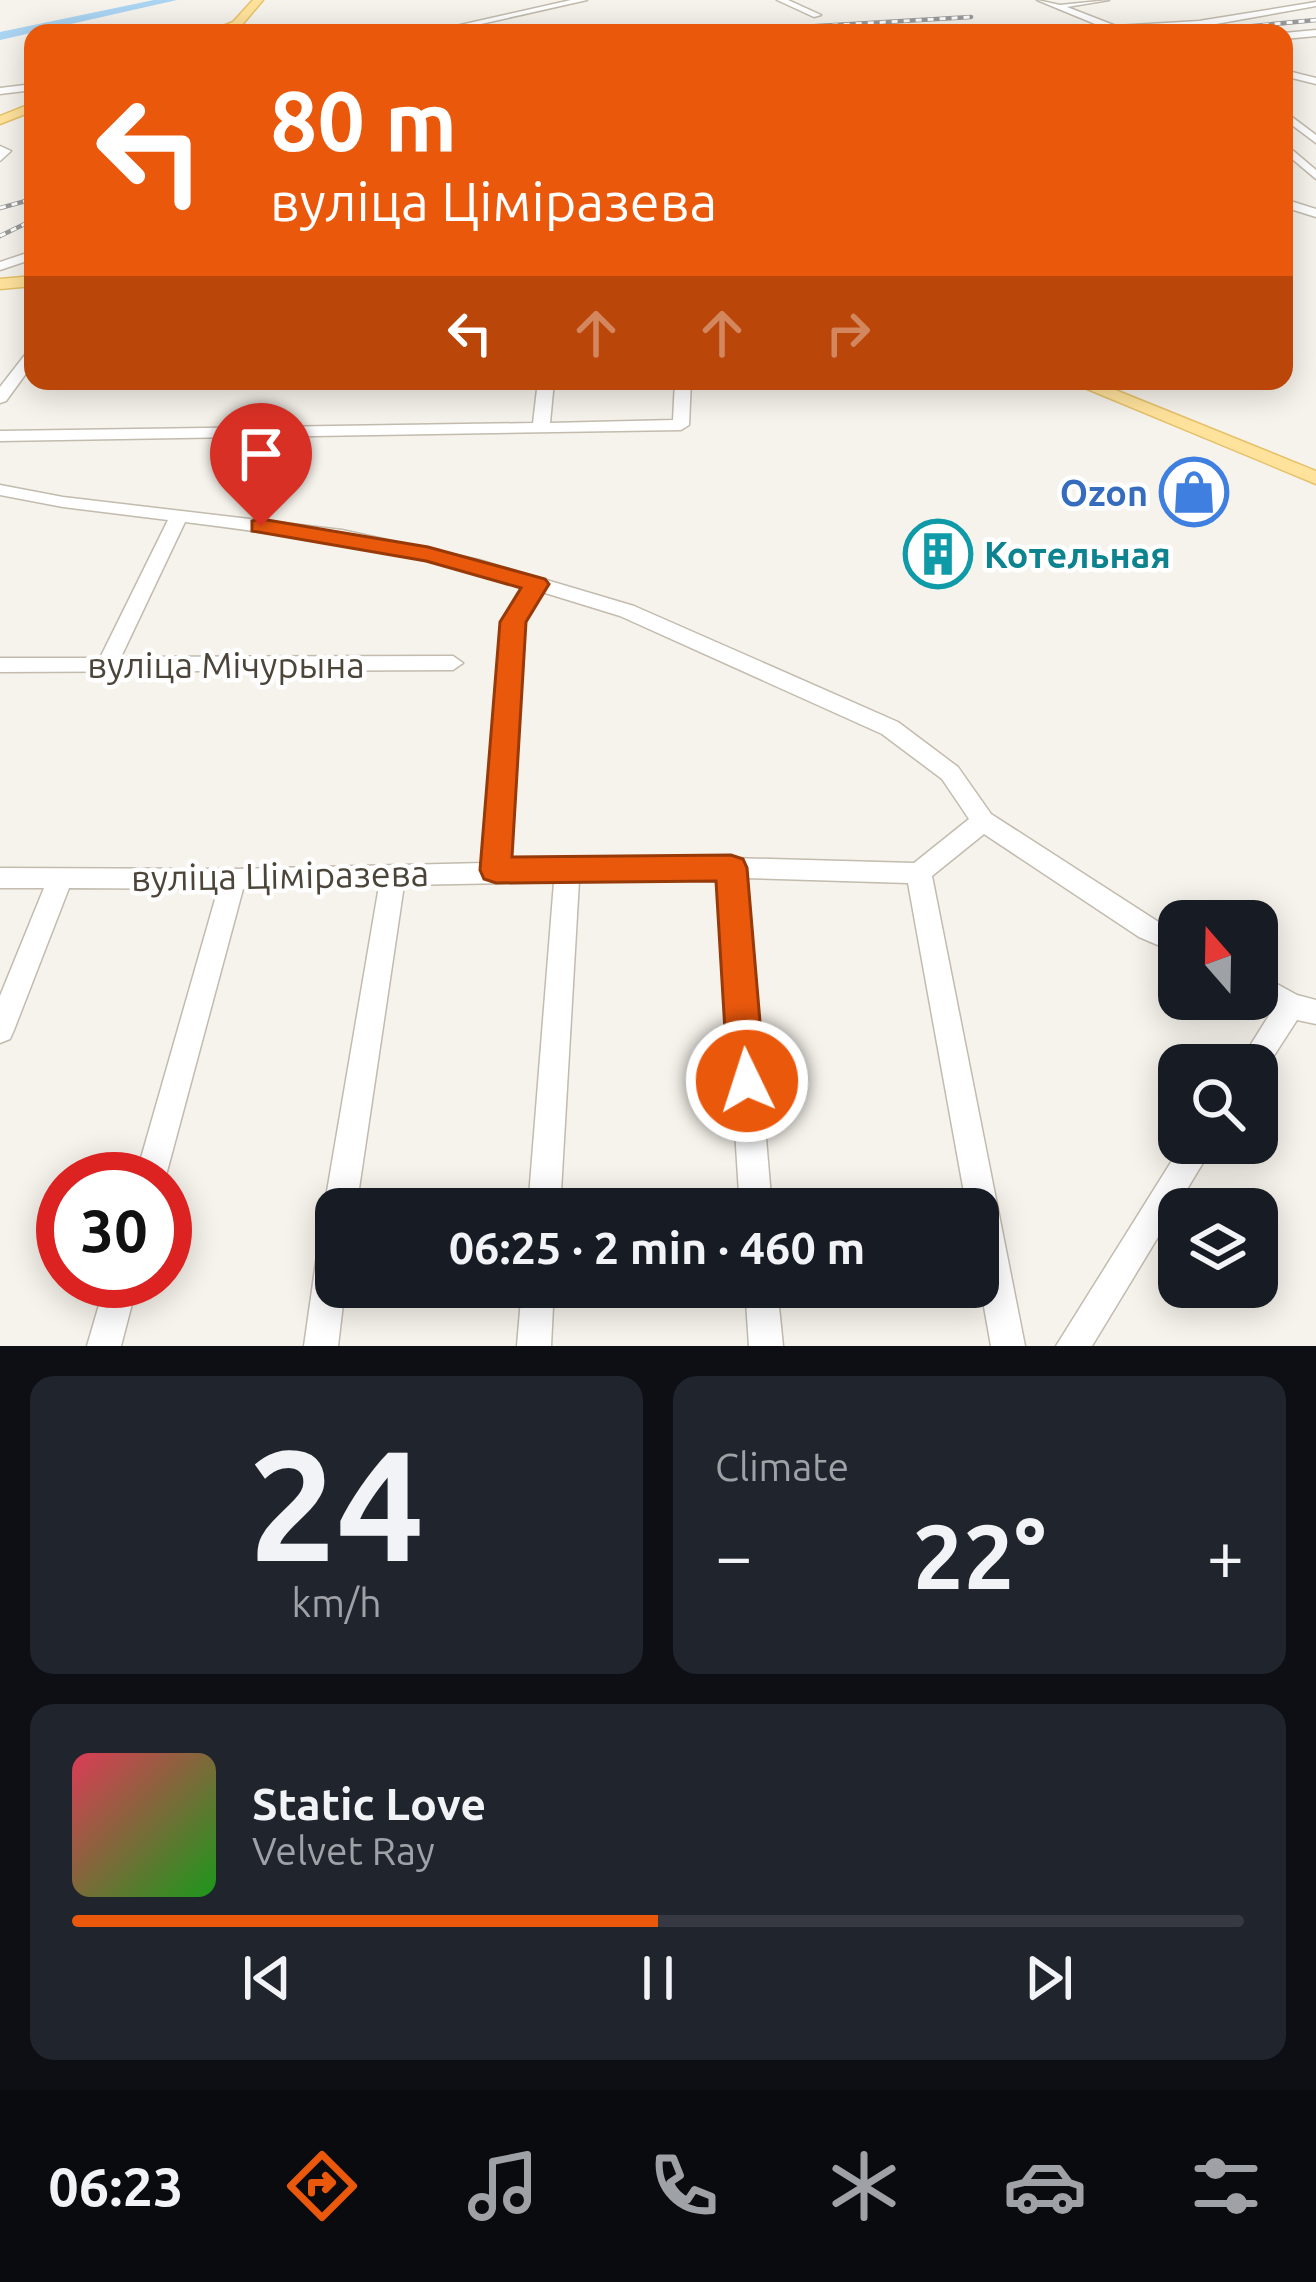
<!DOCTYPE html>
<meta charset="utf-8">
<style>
body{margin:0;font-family:Ubuntu,sans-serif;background:#20242c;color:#f1f3f6;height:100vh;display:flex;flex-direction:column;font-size:45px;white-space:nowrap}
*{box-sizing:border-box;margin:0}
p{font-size:39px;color:#9ea1a6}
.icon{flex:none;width:66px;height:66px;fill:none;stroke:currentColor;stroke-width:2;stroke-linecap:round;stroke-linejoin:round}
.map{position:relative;height:1346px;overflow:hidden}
.side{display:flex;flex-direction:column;gap:30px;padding:30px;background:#0d0f14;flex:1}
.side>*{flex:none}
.guide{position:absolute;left:24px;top:24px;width:1269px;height:366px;border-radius:24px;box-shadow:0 6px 30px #0003;background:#ea580c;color:#fff;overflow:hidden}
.needle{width:78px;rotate:340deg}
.tools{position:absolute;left:1158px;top:900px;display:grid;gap:24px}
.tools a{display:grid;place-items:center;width:120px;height:120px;border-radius:24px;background:#171b24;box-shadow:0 6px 30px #0003;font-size:60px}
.speed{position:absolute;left:36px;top:1152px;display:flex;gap:24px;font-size:60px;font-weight:700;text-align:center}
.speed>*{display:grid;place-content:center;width:156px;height:156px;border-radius:50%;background:#171b24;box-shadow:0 6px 30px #0003;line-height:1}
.speed .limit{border:18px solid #d22;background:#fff;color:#111}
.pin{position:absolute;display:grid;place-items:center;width:102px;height:102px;color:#fff;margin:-123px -51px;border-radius:50% 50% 50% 0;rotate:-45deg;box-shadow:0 0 12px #0007}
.pin .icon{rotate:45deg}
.me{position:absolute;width:132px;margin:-66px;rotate:356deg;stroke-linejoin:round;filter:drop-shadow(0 0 9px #0008)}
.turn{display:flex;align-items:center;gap:42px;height:252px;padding:0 48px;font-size:54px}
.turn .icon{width:156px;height:156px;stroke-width:2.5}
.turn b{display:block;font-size:84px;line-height:102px}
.lanes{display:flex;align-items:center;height:114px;padding:0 48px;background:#0003;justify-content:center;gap:60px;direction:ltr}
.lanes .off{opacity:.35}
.big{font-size:90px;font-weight:700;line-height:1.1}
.side .widget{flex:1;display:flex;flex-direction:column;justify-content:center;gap:18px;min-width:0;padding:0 42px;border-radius:24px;background:#20242c}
.side .dial{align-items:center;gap:0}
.dial b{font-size:156px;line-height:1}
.song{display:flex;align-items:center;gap:36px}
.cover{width:144px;height:144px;border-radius:18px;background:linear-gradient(135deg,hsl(350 70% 55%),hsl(120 70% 35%))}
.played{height:12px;border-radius:6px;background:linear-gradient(90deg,#ea580c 50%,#363941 50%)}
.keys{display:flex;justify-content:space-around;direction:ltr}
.heat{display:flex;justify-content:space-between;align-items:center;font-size:66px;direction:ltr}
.side .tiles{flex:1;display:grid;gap:30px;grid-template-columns:1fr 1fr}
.widget:last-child{grid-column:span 2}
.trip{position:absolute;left:315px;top:1188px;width:684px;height:120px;border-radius:24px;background:#171b24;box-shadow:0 6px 30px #0003;font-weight:700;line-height:120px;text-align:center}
.tabs{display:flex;height:192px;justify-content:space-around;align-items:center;background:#090b0e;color:#9ea1a6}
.tabs .icon{width:84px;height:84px}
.tabs .current{color:#ea580c}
.tabs b{font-size:54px;color:#f1f3f6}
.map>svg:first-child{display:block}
</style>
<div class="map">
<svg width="1316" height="1346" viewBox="0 0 1316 1346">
<rect width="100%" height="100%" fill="#f6f3ec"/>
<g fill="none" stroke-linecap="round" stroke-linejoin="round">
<path fill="#a9d4f2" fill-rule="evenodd" d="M 154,0 L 177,0 L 0,40 L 0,32 Z"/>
</g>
<path fill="#d8cfc1" d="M 908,546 L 965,547 L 969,562 L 933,562 L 937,576 L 915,576 Z"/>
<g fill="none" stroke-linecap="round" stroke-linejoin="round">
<defs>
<path id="minor" d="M 571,0 L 587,0 L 441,33 L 425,33 Z
M 777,0 L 788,0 L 821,15 L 814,17 Z
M 1037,0 L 1060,5 L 1109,0 L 1067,7 L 1116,26 L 1199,21 L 1316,2 L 1316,6 L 1199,27 L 1117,33 Z
M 1316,30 L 1316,36 L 1284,39 L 1284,33 Z
M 1284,70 L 1316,78 L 1316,84 L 1284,76 Z
M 33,84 L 33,90 L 0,94 L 0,88 Z
M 1284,111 L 1316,135 L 1316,143 L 1284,119 Z
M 1284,143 L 1316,170 L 1316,179 L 1284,152 Z
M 0,146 L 11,151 L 0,161 Z
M 1284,199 L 1316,209 L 1316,217 L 1284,207 Z
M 33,251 L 33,259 L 0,270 L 0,262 Z
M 33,350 L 33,364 L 6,401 L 0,403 L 0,387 L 28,351 Z
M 538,381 L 554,381 L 550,423 L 673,420 L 675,381 L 691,381 L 689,425 L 681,430 L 0,441 L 0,431 L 533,423 Z
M 0,485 L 63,497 L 342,530 L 479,560 L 634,606 L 898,722 L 958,767 L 991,814 L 1157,921 L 1179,931 L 1179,954 L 1139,937 L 984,834 L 932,876 L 1025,1346 L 991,1346 L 978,1273 L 978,1209 L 967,1209 L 908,883 L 744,878 L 772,1209 L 740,1209 L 719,878 L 579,881 L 560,1209 L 528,1209 L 554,882 L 404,885 L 356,1209 L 336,1209 L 336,1287 L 345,1287 L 338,1346 L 304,1346 L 320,1234 L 325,1223 L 330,1221 L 324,1209 L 379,886 L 243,889 L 165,1179 L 135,1179 L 218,889 L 69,888 L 14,1030 L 10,1039 L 0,1043 L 0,996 L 44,888 L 0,888 L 0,868 L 233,869 L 484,863 L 503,622 L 525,587 C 412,552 303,537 185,522 L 121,657 L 453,656 L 463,663 L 453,670 L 0,672 L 0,658 L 100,658 L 168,520 L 63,507 L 0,495 ZM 542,592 L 620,616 L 882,734 L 942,779 L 969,819 L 914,863 L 731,858 L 509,863 L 523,622 Z
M 1257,973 L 1297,995 L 1316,1000 L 1316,1024 L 1297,1020 L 1262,1074 L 1257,1076 L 1257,1065 L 1238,1065 L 1273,1009 L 1257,999 Z
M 1183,1143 L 1215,1143 L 1092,1346 L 1056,1346 Z
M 106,1281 L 138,1281 L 121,1346 L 87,1346 Z
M 522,1287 L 554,1287 L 551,1346 L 517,1346 Z
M 745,1287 L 777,1287 L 783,1346 L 749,1346 Z"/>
<path id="major" d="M 253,0 L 263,0 L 241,26 L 206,33 L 233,22 Z
M 33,103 L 33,111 L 0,124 L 0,116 Z
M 33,276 L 33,286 L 0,289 L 0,279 Z
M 1068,381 L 1093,381 L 1316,471 L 1316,484 Z"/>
</defs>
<use href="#minor" stroke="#c2bbae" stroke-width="3"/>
<use href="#major" stroke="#e6c16a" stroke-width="3"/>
<use href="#minor" fill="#fff" fill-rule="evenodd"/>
<use href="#major" fill="#ffe39c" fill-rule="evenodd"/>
<defs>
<path id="rail" d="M 700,33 L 971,17
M 1179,33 L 1316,20
M 0,208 L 33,199
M 0,236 L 33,220"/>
</defs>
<use href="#rail" stroke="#9a9a9a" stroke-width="4.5"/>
<use href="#rail" stroke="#fff" stroke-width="3" stroke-dasharray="6" stroke-linecap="butt"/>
</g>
<path fill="#ea580c" stroke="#983908" stroke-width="3" d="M 261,519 L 428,547 L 545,579 L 549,584 L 526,622 L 512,857 L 731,855 L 743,859 L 747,868 L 765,1081 L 760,1094 L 747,1099 L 733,1094 L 728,1081 L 716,881 L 496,883 L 484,879 L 480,870 L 500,622 L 521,588 L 426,561 L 252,531 L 252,521 Z"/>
<defs>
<symbol id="shop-ring" viewBox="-11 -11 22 22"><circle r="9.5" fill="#fff" stroke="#3f7fe0" stroke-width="1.5"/><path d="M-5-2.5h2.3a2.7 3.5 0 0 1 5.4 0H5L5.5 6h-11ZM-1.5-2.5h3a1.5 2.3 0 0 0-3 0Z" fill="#3f7fe0"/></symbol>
<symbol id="building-ring" viewBox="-11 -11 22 22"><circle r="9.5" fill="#fff" stroke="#0f9aa8" stroke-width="1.5"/><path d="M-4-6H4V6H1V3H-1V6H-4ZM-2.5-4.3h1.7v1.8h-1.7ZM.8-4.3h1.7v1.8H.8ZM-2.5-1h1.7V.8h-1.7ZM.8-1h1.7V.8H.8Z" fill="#0f9aa8"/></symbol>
</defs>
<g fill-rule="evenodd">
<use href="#shop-ring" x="1156" y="454" width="76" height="76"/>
<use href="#building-ring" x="900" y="516" width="76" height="76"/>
</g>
<g text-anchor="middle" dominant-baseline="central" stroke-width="9" stroke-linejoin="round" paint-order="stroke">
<g font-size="36" font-weight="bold" fill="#366cbe" stroke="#fff" text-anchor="end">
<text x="1148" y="492">Ozon</text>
</g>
<g font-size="36" font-weight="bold" fill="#0d838f" stroke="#fff" text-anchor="start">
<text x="984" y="554">Котельная</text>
</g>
<g font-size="36" fill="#4b4439" stroke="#fff">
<text x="226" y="664">вуліца Мічурына</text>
<text transform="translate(280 875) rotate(-1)">вуліца Ціміразева</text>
</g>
</g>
</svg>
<div class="tools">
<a><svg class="needle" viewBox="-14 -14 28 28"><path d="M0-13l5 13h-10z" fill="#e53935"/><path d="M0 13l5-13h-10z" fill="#9ea1a6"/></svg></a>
<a><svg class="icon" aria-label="search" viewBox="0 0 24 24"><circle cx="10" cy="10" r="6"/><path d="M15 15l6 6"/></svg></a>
<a><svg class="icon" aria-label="layers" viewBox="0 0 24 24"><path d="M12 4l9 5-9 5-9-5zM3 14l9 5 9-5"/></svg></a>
</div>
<div class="speed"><div class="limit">30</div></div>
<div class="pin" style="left:261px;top:526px;background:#d93025"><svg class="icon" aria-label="arrive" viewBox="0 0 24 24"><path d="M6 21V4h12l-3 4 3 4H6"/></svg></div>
<svg class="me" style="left:747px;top:1081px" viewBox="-20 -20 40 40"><circle r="17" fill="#ea580c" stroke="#fff" stroke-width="3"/><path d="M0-11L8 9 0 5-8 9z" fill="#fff"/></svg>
<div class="trip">06:25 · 2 min · 460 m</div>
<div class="guide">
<div class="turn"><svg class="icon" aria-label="left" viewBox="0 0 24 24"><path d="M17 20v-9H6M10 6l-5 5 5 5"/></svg><div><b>80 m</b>вуліца Ціміразева</div></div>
<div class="lanes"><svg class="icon" aria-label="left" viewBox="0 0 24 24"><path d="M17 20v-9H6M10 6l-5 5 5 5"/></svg><svg class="icon off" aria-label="ahead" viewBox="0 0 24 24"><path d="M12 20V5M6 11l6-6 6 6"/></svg><svg class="icon off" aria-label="ahead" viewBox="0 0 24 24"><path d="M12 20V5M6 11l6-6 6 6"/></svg><svg class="icon off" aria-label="right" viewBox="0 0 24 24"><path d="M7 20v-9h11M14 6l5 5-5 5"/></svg></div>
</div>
</div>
<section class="side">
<div class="tiles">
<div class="widget dial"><b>24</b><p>km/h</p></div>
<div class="widget"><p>Climate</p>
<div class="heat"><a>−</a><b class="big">22°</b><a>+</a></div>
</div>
<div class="widget">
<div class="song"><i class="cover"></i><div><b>Static Love</b><p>Velvet Ray</p></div></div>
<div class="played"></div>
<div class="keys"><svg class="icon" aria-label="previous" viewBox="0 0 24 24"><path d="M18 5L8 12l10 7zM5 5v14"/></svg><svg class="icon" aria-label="pause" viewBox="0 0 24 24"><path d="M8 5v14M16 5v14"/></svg><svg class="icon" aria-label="next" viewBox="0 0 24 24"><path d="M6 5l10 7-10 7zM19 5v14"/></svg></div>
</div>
</div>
</section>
<nav class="tabs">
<b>06:23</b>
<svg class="icon current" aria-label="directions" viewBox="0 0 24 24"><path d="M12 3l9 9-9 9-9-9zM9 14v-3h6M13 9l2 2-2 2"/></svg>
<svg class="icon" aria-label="music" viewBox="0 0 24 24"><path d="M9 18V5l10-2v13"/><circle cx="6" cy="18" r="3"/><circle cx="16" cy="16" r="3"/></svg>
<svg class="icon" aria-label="phone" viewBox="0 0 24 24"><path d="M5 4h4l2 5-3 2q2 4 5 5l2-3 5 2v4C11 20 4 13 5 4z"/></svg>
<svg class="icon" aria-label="climate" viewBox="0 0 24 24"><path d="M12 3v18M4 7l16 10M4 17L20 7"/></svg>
<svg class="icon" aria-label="car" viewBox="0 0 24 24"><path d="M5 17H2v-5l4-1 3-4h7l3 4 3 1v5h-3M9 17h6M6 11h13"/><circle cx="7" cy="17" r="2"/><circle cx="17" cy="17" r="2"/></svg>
<svg class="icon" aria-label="filters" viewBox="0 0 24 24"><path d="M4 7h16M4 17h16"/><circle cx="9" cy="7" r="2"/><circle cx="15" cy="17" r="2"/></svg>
</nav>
